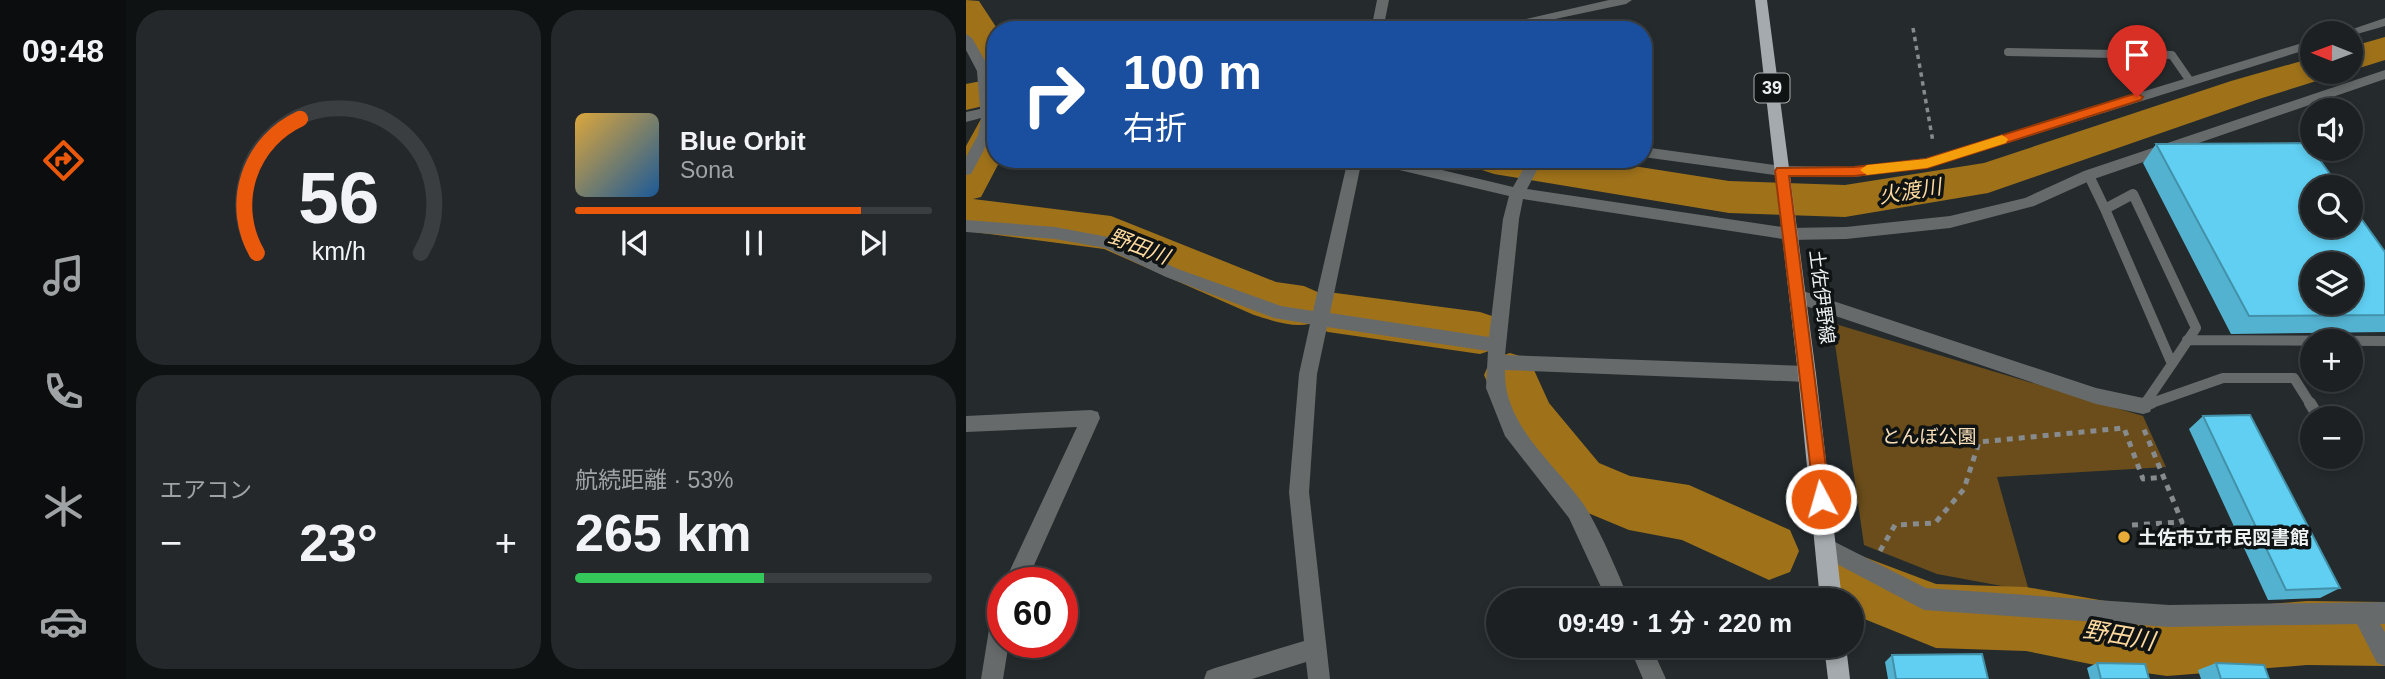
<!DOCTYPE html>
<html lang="ja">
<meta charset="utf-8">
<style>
body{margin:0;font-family:Helvetica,"Noto Sans JP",sans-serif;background:#25282a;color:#f1f3f6;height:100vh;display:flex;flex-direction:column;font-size:26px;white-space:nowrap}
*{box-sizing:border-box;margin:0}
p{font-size:23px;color:#a0a3a5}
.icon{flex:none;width:38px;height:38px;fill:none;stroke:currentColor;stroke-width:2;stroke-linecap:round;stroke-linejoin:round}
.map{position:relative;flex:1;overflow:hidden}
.details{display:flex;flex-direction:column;gap:10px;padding:10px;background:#0f1213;width:840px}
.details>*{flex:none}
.top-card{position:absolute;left:21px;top:21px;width:665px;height:147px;border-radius:28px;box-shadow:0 4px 10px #0003,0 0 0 2px #3a3e40;background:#1a4fa0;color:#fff;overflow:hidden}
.needle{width:46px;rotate:271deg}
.tools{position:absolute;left:1334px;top:21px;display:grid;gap:14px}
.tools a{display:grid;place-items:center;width:63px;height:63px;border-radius:50%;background:#1c2022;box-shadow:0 4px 10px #0003,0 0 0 2px #3a3e40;font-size:35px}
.speed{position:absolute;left:21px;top:567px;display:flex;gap:14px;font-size:35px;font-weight:700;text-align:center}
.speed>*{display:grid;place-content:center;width:91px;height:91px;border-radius:50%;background:#1c2022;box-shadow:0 4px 10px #0003,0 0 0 2px #3a3e40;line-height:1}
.speed .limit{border:10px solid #d22;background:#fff;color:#111}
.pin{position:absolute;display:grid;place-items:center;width:60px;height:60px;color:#fff;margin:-72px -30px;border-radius:50% 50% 50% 0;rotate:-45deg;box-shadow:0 0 7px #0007}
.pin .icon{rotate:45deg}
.me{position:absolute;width:77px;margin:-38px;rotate:354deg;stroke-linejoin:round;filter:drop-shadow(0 0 5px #0008)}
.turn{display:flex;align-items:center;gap:24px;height:147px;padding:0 21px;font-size:32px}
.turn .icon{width:91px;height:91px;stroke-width:2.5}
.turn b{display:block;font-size:49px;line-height:60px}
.big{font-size:52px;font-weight:700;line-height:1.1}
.details .card{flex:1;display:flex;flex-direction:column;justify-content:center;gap:10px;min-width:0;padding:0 24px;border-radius:28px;background:#25282a}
.details .dial{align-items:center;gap:0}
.dial svg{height:182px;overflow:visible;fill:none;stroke:#3a3e40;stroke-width:7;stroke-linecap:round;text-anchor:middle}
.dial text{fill:#f1f3f6;stroke:none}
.song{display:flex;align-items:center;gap:21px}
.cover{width:84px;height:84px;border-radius:10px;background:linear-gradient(135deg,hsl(40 70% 55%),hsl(210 70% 35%))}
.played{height:7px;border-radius:4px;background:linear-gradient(90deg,#ea580c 80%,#3a3e40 80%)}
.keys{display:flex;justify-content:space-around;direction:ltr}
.heat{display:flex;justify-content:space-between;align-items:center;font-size:38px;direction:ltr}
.charge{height:10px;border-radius:5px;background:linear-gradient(90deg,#34c759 53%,#3a3e40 0)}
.details .tiles{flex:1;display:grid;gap:10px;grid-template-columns:repeat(2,1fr)}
.trip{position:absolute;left:520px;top:588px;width:378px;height:70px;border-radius:35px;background:#1c2022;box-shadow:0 4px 10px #0003,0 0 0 2px #3a3e40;font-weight:700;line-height:70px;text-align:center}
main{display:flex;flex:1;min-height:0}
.dock{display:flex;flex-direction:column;width:126px;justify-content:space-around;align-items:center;background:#0b0d0e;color:#a0a3a5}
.dock .icon{width:49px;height:49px}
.dock .selected{color:#ea580c}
.dock b{font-size:32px;color:#f1f3f6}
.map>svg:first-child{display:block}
</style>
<main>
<nav class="dock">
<b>09:48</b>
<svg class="icon selected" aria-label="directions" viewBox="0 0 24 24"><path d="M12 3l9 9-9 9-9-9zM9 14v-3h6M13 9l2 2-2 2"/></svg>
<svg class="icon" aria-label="music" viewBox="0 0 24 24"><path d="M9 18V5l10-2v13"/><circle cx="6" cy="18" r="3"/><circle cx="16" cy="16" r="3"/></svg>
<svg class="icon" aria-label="phone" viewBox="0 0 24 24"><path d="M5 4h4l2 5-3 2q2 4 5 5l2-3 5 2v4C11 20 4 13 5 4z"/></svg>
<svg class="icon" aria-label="climate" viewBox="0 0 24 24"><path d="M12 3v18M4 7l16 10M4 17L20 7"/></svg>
<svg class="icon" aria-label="car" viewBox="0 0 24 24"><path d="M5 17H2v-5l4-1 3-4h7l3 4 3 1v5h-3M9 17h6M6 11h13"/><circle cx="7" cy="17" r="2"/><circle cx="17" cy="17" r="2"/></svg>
</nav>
<section class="details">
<div class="tiles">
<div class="card dial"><svg viewBox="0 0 100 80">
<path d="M14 69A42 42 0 1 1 86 69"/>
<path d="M14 69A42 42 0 0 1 33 10" stroke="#ea580c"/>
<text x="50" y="56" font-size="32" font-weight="700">56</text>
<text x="50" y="72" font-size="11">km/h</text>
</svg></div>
<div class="card">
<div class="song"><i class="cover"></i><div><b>Blue Orbit</b><p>Sona</p></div></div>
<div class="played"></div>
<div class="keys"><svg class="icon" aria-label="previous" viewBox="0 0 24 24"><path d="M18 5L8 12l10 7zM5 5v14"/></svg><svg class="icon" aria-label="pause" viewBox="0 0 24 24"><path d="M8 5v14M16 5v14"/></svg><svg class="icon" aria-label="next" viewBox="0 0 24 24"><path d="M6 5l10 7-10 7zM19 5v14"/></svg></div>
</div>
<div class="card"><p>エアコン</p>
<div class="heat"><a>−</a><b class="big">23°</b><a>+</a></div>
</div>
<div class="card"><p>航続距離 · 53%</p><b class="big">265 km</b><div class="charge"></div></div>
</div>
</section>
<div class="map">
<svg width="1419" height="679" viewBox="0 0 1419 679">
<rect width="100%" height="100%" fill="#252b2d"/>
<path fill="#6a4d1a" d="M 866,323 L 1177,416 L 1200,467 L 1031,477 L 1063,591 L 971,574 L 898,545 Z"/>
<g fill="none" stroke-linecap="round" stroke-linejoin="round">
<path fill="#9f721a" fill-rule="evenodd" d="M 0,0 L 13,1 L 32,30 L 30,67 L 17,64 L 0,38 Z
M 1419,37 L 1419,60 L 1384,71 L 1384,47 Z
M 1346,58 L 1346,72 L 1364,72 L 1360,78 L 1293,99 L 1022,193 L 879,217 L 763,213 L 528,174 L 513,169 L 507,159 L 623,159 L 763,181 L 879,185 L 1018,163 L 1265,81 Z
M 30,78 L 30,103 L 0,110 L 0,84 Z
M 30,115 L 30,159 L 35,159 L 15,197 L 7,199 L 145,216 L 310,282 L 338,286 L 356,294 L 362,292 L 514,312 L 532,318 L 539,333 L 532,348 L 514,354 L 362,332 L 343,324 C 327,328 304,320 288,315 L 138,249 L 0,231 L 0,146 L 15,119 Z
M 544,353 L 563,359 L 583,403 L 633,463 L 664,476 L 723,485 L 824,530 L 833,551 L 824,572 L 803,580 L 716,540 L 663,530 L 593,501 L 545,437 L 518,375 L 525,359 Z
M 893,555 L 970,584 L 1060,587 L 1201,612 L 1341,601 L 1419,602 L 1419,666 L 1341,665 L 1201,676 L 1144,668 L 1060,651 L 970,648 L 886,614 L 886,600 L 868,600 L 862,586 L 871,564 Z"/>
<path stroke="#878b8d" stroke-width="3.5" stroke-dasharray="4.5 4.5" stroke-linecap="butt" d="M 947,28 L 967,142"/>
<path stroke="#878b8d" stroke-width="5" stroke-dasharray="6 6" stroke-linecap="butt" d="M 1166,525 L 1216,522 L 1177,427
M 914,551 L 929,525 L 969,523 L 998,489 L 1013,442 L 1158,428 L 1177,479 L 1198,477"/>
<path stroke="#676a6b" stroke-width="8" d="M 1042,52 L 1206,55 L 1224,81
M 1123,175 L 1126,182"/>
<path stroke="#676a6b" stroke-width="10" d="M 1125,180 L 1139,209
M 1167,194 L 1230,328 L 1206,364 L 1139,209 Z
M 1221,340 L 1419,341
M 1178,405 L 1206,364
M 1180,405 L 1257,378 L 1328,378 L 1345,405"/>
<path stroke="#676a6b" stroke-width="12" d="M 1344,403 L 1353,418
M 1177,406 L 1179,403
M 1177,406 L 1185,403"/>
<path fill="#676a6b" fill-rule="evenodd" d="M 411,0 L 423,0 L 417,30 L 405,30 Z
M 643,0 L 666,0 L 660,4 L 537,30 L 512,30 Z
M 1419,18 L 1419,26 L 1384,36 L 1384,33 L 1375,33 Z
M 0,34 L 6,38 L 25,71 L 30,106 L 26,135 L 5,174 L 0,175 L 0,157 L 12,135 L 15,118 L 0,122 L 0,112 L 14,109 L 11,71 L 0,50 Z
M 1346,40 L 1346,48 L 961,168 L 888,177 L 816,176 L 677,157 L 677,147 L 816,166 L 888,167 L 960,158 Z
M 1419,70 L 1419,79 L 1128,179 L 1068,206 L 984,228 L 880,239 L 823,240 L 557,199 L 553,219 L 539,355 L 841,366 L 847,369 L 850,374 L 847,379 L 841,382 L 539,370 C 537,424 586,461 616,502 C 632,525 652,573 663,600 L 641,600 L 603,518 L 539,436 L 520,388 L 522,351 L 361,327 L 351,374 L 343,492 L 364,679 L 342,679 L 340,662 L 286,679 L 238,679 L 241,671 L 249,668 L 338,641 L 323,492 L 333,374 L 344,324 L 308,318 L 200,277 L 139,248 L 89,239 L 0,232 L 0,220 L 89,227 L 142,237 L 212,269 L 315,306 L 347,311 L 382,159 L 396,159 L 364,313 L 523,337 L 537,219 L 543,196 L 408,164 L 401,159 L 430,159 L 547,187 L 563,159 L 577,159 L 561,189 L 823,228 L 880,227 L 984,216 L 1059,198 L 1118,171 Z
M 831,289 L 1130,388 L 1177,398 L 1184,400 L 1186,406 L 1184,412 L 1177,414 L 1130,404 L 825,301 L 823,296 L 825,291 Z
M 125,410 L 132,412 L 134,418 L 60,583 L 38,583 L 111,427 L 0,432 L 0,416 Z
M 861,538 L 960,588 L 1203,605 L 1419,602 L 1419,624 L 1414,624 L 1419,632 L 1419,666 L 1411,663 L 1391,624 L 1203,627 L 958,610 L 854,555 L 851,548 L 854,541 Z
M 37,600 L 37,642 L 43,642 L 37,679 L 15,679 L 26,611 L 29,603 Z
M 663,646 L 685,646 L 700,679 L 677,679 Z"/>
<path fill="#a4aaad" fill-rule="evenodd" d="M 789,0 L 801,0 L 850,374 L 876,600 L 854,600 L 832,374 Z
M 858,646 L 880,646 L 884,679 L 862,679 Z"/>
</g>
<path fill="#53b2d0" d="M 1190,144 L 1419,252 L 1419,332 L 1265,334 L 1177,163 Z
M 1237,416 L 1374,588 L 1354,598 L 1302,600 L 1223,429 Z
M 926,655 L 1022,679 L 922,679 L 919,662 Z
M 1131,663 L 1183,679 L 1124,679 L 1121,668 Z
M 1250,663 L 1303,679 L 1235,679 L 1232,670 Z"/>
<path fill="#60cff2" stroke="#4391a9" stroke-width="2" fill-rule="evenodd" d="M 1342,143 L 1373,187 L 1346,187 L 1346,226 L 1384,226 L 1384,203 L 1419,252 L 1419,315 L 1283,316 L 1190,144 ZM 1346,264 L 1384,264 L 1384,303 L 1346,303 Z
M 1284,415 L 1374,588 L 1320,590 L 1237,416 Z
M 1016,654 L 1022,679 L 930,679 L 926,655 Z
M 1131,663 L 1179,664 L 1183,679 L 1135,679 Z
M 1250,663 L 1298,665 L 1303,679 L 1255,679 Z"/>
<path fill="#ea580c" stroke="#983908" stroke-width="2" d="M 1171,93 L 1177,97 L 1175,100 L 961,168 L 888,176 L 823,176 L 864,499 L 861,505 L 855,507 L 849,505 L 809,171 L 811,168 L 888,167 L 960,159 Z"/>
<path fill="#f59e0b" d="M 1036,135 L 1042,139 L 1040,143 L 961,168 L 901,175 L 894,170 L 901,165 L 960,159 Z"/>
<circle fill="#e9ab38" stroke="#101314" stroke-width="2.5" cx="1158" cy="537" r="7"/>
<g text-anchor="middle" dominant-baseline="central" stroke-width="7" stroke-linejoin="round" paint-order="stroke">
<rect fill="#101314" stroke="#abaeb0" stroke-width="2" x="788.5" y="73.5" width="35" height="29" rx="5"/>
<g font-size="18" font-weight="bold" fill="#eef1f3">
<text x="806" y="88">39</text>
</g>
<g font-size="19" fill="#eef1f3" stroke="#101314">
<text transform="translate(856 297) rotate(83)">土佐伊野線</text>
</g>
<g font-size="19" fill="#f9e0ba" stroke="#101314">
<text x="963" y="436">とんぼ公園</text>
</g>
<g font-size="19" font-weight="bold" fill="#eef1f3" stroke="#101314" text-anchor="start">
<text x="1172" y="537">土佐市立市民図書館</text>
</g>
<g font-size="21" font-style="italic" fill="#ffda9f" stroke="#101314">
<text transform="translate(944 191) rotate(-9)">火渡川</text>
<text transform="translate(173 246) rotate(21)">野田川</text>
</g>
<g font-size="24" font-style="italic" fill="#ffda9f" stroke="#101314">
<text transform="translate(1153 635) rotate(10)">野田川</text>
</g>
</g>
</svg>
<div class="tools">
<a><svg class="needle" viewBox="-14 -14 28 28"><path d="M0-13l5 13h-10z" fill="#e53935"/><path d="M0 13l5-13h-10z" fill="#a0a3a5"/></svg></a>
<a><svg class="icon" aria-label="sound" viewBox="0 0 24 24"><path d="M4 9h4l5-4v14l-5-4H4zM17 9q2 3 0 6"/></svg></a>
<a><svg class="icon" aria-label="search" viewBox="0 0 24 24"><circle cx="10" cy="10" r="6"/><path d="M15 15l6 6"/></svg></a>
<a><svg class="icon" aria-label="layers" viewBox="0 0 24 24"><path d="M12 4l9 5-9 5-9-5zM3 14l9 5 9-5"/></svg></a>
<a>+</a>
<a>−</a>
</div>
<div class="speed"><div class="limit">60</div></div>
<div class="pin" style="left:1171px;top:97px;background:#d93025"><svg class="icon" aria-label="arrive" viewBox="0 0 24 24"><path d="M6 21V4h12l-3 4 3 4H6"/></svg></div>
<svg class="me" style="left:855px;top:499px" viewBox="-20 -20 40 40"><circle r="17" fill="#ea580c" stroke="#fff" stroke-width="3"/><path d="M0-11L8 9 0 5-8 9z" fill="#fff"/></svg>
<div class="trip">09:49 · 1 分 · 220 m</div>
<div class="top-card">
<div class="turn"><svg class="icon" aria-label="right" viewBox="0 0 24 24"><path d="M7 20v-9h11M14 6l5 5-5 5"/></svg><div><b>100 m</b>右折</div></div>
</div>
</div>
</main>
